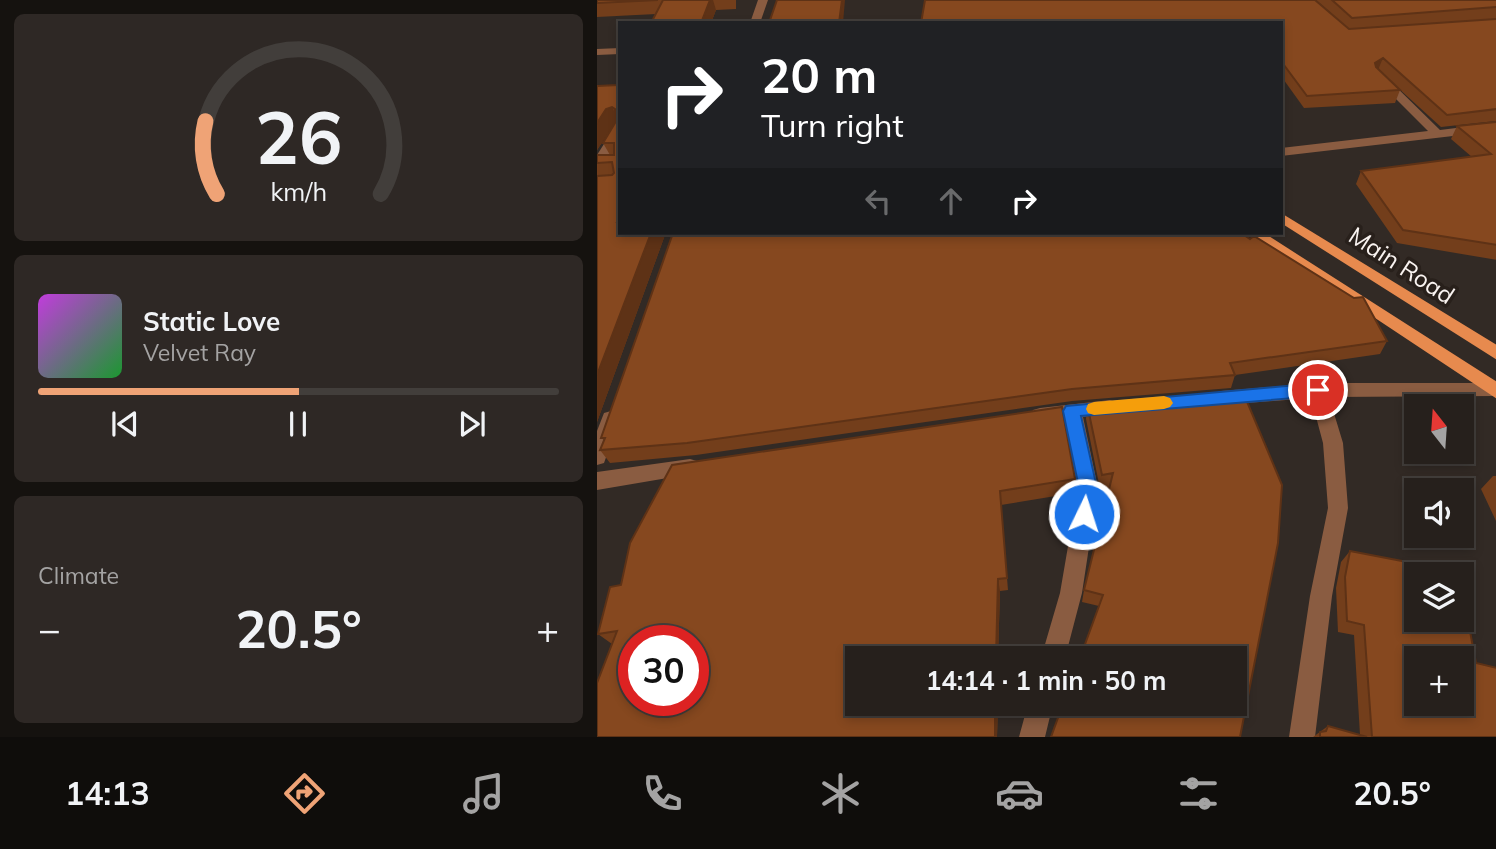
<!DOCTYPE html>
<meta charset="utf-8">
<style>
body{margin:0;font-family:Mulish,sans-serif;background:#2e2825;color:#f1f3f6;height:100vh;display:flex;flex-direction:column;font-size:26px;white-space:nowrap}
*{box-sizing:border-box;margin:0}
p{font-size:23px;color:#a4a3a3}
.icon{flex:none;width:38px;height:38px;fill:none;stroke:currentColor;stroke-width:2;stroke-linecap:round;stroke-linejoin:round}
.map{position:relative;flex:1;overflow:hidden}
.panel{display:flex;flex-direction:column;gap:14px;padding:14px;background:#15120f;width:597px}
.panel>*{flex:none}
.guide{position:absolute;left:21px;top:21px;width:665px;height:214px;border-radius:0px;box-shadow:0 4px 10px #0003,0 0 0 2px #423e3b;background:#202124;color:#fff;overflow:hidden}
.needle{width:46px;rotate:343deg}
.tools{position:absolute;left:807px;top:394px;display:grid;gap:14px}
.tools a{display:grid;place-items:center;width:70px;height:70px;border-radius:0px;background:#26201c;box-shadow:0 4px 10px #0003,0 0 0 2px #423e3b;font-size:35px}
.speed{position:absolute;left:21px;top:625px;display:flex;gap:14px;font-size:35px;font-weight:700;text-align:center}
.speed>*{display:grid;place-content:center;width:91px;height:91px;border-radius:50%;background:#26201c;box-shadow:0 4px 10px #0003,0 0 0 2px #423e3b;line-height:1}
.speed .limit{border:10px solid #d22;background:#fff;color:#111}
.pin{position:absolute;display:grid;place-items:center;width:60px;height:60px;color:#fff;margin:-30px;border:4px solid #fff;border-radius:50%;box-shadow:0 2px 7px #0007}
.me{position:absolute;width:77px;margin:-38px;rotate:4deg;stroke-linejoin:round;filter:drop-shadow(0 0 5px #0008)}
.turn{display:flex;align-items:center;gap:24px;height:147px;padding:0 28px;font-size:32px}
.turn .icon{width:91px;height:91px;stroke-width:2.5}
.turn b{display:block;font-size:49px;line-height:60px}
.lanes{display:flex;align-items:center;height:66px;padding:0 28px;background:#0003;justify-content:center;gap:35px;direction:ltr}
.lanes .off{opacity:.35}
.big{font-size:52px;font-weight:700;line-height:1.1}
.panel .tile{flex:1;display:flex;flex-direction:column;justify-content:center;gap:10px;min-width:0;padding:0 24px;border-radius:10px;background:#2e2825}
.panel .dial{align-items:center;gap:0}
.dial svg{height:182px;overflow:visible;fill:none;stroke:#423e3b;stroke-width:7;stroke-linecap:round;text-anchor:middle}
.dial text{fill:#f1f3f6;stroke:none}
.song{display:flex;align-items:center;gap:21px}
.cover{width:84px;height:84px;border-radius:10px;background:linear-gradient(135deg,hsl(290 70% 55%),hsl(130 70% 35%))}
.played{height:7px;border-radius:4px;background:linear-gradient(90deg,#efa376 50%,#423e3b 50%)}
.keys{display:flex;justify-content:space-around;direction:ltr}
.heat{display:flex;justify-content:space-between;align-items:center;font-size:38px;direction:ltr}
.trip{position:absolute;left:248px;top:646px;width:402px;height:70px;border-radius:0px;background:#26201c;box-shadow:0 4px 10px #0003,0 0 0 2px #423e3b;font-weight:700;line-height:70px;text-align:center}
.tabs{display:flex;height:112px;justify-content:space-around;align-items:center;background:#0f0d0b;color:#a4a3a3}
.tabs .icon{width:49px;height:49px}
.tabs .active{color:#efa376}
.tabs b{font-size:32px;color:#f1f3f6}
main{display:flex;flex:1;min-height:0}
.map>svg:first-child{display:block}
</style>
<main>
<section class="panel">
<div class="tile dial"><svg viewBox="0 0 100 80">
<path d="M14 69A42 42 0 1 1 86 69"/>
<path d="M14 69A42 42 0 0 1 9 37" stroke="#efa376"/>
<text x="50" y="56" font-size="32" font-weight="700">26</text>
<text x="50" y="72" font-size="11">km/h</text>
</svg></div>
<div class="tile">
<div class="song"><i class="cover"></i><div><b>Static Love</b><p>Velvet Ray</p></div></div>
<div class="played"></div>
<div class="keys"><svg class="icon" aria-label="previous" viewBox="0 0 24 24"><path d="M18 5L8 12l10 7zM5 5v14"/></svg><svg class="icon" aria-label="pause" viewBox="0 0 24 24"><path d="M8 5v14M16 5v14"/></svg><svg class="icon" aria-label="next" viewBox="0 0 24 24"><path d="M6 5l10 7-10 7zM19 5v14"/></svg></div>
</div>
<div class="tile"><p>Climate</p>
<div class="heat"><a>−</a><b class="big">20.5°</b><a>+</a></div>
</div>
</section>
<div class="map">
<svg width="900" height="737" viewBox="0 0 900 737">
<rect width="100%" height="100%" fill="#322a25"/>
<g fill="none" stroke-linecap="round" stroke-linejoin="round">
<path fill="#8a5c41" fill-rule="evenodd" d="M 161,0 L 171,0 L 163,23 L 153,23 Z
M 23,48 L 23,54 L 0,55 L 0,49 Z
M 780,76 L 788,76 L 843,130 L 900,123 L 900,131 L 684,156 L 684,148 L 831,131 L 780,80 Z
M 23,124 L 23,138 L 5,168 L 0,169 L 0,155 L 19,125 Z
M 721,383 L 895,383 L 900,384 L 900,396 L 732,397 L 746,443 L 751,508 L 735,596 L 718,737 L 692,737 L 713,596 L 731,508 L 726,443 L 714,398 L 624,405 L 618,403 L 615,398 L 618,393 L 624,391 Z
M 513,400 L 519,402 L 522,407 L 519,412 L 486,417 L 501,488 L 485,593 L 468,658 L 444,658 L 463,593 L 481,488 L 467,420 L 443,422 L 436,420 L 434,415 L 436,410 L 443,408 Z
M 14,411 L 21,413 L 23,418 L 7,463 L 0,465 L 0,431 L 7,413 Z
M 93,459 L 100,461 L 103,467 L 100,473 L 0,490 L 0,472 Z
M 431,704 L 456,704 L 448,737 L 422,737 Z"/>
<path fill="#e78a4e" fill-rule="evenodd" d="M 684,213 L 900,345 L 900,360 L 684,223 Z
M 650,233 L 667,233 L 900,382 L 900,399 Z"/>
</g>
<path fill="#733e1b" d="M 0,0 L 139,0 L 139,9 L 119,10 L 114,23 L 54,23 L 59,14 L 0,17 Z
M 719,0 L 900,0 L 900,121 L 844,127 L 800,87 L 803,90 L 798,103 L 707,108 L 684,76 L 684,23 L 734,13 Z
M 21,85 L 23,233 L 68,235 L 0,422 L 0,155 L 13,155 L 6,143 L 18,123 L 0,150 L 0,86 Z
M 900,122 L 900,260 L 800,243 L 759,184 L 764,171 L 875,157 L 854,139 L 860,126 Z
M 790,341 L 783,354 L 638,375 L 634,388 L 475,401 L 99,455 L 13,463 L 3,450 L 7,440 L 4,438 Z
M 646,392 L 502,606 L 485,602 L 487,590 L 512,488 L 503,489 L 489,419 L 490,404 Z
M 896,476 L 900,476 L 900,523 L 884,489 Z
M 478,479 L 477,493 L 404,505 L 411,590 L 403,591 L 401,658 L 261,658 L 261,704 L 401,704 L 400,737 L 0,737 L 15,644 L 1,634 L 24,585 L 33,543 Z
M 753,551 L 879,663 L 900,737 L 716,737 L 731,726 L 763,735 L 757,635 L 741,632 L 739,588 L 744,562 Z"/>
<path fill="#5e3216" d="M 113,0 L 116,0 L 119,10 L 114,23 L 104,23 Z
M 245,0 L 248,0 L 246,23 L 242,23 Z
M 786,58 L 781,70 L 778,63 Z
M 15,107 L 22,121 L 17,124 L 0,150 L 0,123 L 9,109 Z
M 54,233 L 67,233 L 68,235 L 0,422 L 0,375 Z
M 401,579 L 403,591 L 401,658 L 399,658 Z
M 398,704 L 401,704 L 400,737 L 398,737 Z"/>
<path fill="#86481f" stroke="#5e3216" stroke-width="2" fill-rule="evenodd" d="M 0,0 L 61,0 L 0,3 Z
M 66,0 L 113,0 L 104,23 L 54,23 Z
M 180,0 L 245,0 L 242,23 L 172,23 Z
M 328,0 L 718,0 L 752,29 L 900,19 L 900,109 L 850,115 L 786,58 L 778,63 L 779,67 L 803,90 L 710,96 L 684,61 L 684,23 L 324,23 Z
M 735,0 L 900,0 L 900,7 L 755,18 Z
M 23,81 L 23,215 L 20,222 L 23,222 L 23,233 L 54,233 L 0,375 L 0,176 L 15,175 L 17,173 L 15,162 L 0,163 L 0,155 L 17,155 L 17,143 L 6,143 L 18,123 L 18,109 L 15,107 L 9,109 L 0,123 L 0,86 L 21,85 Z
M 900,122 L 900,245 L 806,230 L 764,171 L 894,154 L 860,126 Z
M 76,233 L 644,233 L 653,239 L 657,236 L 757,298 L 766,297 L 790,341 L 633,363 L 638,375 L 475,389 L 90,443 L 3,450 L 8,438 L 4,438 Z
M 646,392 L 685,485 L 681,543 L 643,737 L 454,737 L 466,704 L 639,704 L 639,658 L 483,658 L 506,595 L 487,590 L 516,473 L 505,475 L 490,404 Z
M 465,407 L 478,479 L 403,491 L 410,578 L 401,579 L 399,658 L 261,658 L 261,704 L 398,704 L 398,737 L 0,737 L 0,683 L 20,631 L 1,634 L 13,587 L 24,585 L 33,543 L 75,465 ZM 37,640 L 96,640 L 96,700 L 37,700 Z
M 753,551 L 862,572 L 863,574 L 819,574 L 819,620 L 864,620 L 864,584 L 879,663 L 900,668 L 900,737 L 775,737 L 767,625 L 750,621 L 748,577 ZM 819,658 L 864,658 L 864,704 L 819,704 Z
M 731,726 L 770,737 L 723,737 L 723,732 L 729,731 Z"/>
<path fill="#1a73e8" stroke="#114b97" stroke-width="2" d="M 721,383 L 729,390 L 721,396 L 484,416 L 500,488 L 494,520 L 487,523 L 480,520 L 477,514 L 482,488 L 466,411 L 469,406 Z"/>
<path fill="#f59e0b" d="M 567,396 L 573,398 L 576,403 L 573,407 L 567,409 L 497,415 L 491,413 L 489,409 L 491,404 L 497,402 Z"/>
<g text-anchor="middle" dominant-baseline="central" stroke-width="7" stroke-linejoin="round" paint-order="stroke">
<g font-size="24" fill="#f9f3f0" stroke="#28201b">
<text transform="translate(805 265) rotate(33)">Main Road</text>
</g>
</g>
</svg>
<div class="tools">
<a><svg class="needle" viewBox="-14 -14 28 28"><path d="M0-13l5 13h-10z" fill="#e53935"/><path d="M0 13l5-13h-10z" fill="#a4a3a3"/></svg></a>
<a><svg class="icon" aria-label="sound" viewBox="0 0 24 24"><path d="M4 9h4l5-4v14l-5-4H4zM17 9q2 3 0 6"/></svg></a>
<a><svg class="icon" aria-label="layers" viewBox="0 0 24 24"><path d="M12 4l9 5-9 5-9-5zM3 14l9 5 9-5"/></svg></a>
<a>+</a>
</div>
<div class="speed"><div class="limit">30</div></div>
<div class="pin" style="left:721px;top:390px;background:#d93025"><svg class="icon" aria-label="arrive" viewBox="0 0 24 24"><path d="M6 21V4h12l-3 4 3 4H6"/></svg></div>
<svg class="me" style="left:487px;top:514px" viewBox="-20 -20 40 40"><circle r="17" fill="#1a73e8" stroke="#fff" stroke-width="3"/><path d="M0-11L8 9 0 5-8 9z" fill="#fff"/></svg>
<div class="trip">14:14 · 1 min · 50 m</div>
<div class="guide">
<div class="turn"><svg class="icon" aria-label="right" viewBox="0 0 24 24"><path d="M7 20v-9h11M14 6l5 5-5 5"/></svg><div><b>20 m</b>Turn right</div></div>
<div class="lanes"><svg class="icon off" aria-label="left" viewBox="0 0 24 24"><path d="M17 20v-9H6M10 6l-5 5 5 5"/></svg><svg class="icon off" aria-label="ahead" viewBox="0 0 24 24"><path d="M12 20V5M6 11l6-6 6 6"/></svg><svg class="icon" aria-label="right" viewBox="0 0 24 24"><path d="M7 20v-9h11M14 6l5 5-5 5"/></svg></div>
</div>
</div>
</main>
<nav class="tabs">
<b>14:13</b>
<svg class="icon active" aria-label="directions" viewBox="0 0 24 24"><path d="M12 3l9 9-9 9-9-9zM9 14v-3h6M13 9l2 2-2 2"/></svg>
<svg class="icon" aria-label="music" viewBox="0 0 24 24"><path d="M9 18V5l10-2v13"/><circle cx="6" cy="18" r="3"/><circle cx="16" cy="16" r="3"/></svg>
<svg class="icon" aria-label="phone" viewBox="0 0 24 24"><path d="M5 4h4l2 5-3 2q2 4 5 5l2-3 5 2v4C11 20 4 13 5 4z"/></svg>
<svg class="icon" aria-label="climate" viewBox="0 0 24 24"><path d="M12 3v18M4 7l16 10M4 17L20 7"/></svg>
<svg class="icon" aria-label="car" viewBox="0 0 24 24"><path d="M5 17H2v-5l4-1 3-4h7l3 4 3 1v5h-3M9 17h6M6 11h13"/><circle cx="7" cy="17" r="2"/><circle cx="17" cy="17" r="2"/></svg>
<svg class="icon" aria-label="filters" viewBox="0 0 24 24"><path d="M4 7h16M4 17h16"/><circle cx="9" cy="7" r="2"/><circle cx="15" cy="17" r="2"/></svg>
<b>20.5°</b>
</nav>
